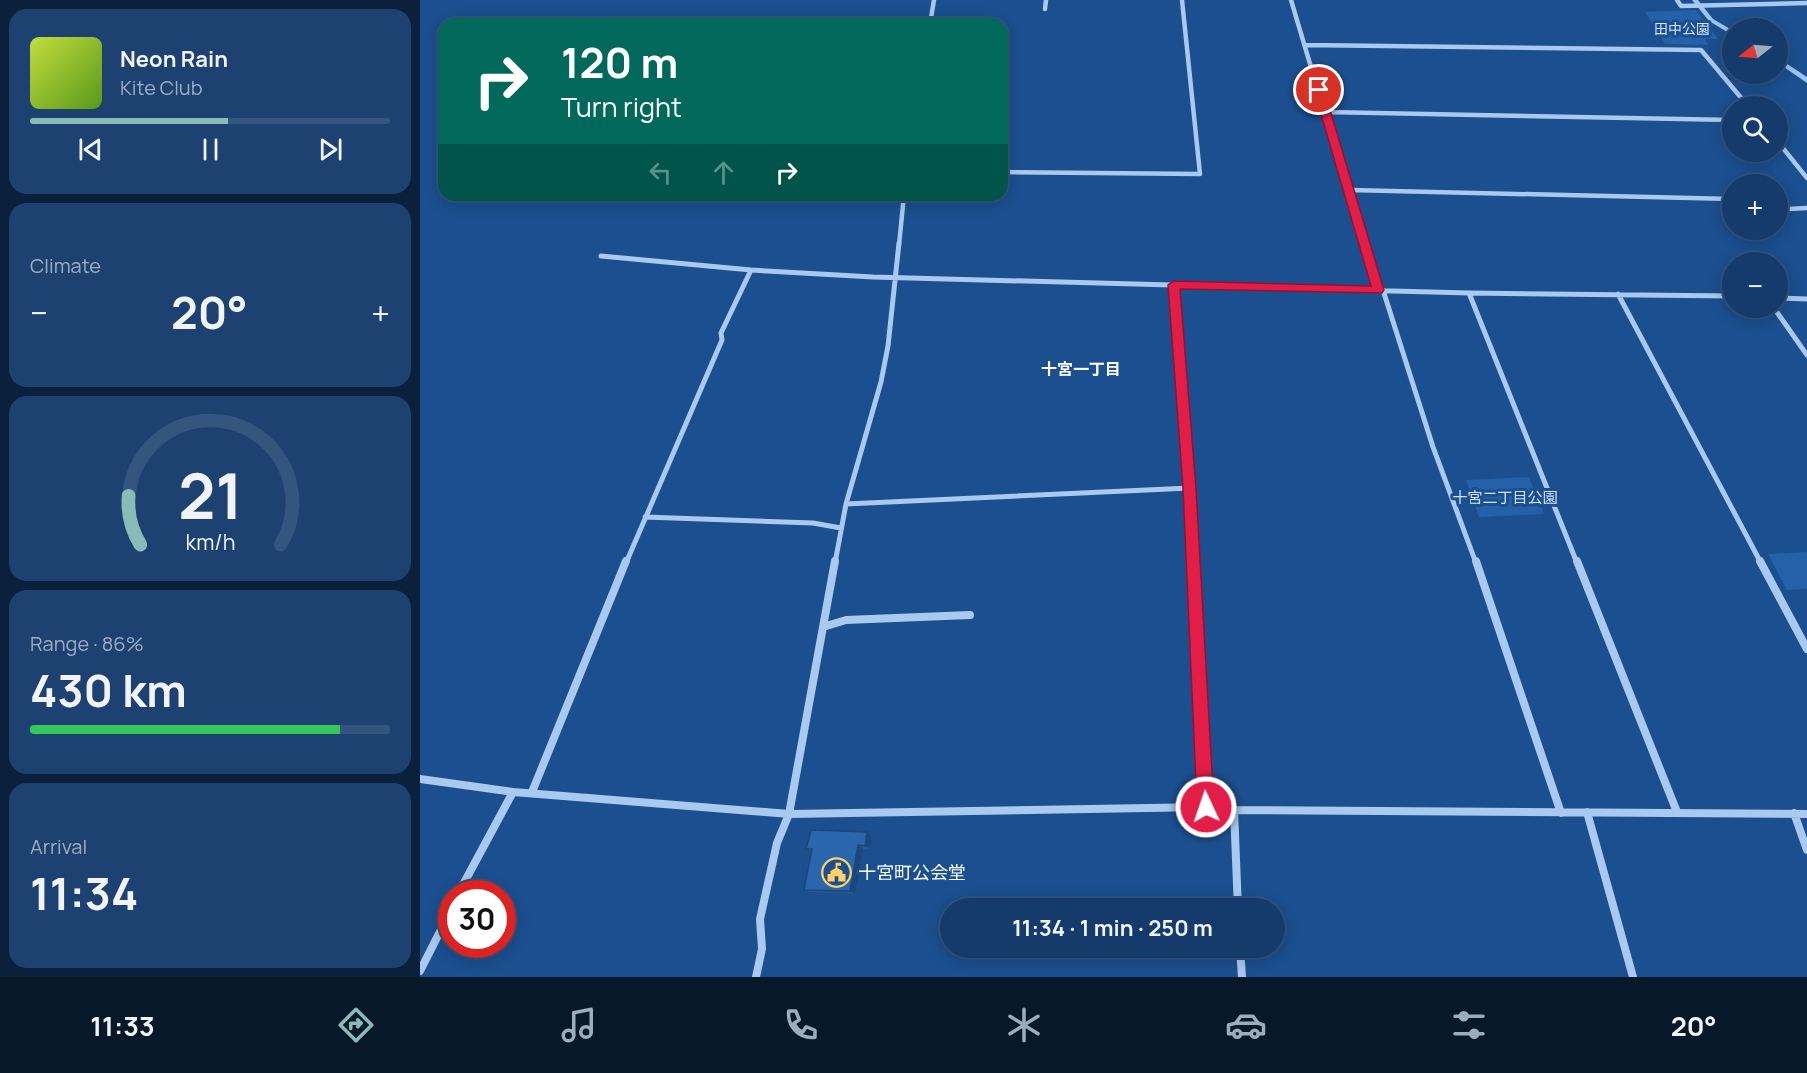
<!DOCTYPE html>
<meta charset="utf-8">
<style>
body{margin:0;font-family:Manrope,"Noto Sans JP",sans-serif;background:#1d4271;color:#f1f3f6;height:100vh;display:flex;flex-direction:column;font-size:22px;white-space:nowrap}
*{box-sizing:border-box;margin:0}
p{font-size:20px;color:#9dadc1}
.icon{flex:none;width:33px;height:33px;fill:none;stroke:currentColor;stroke-width:2;stroke-linecap:round;stroke-linejoin:round}
.map{position:relative;flex:1;overflow:hidden}
.sheet{display:flex;flex-direction:column;gap:9px;padding:9px;background:#0b203b;width:420px}
.sheet>*{flex:none}
.banner{position:absolute;left:18px;top:18px;width:570px;height:183px;border-radius:18px;box-shadow:0 3px 15px #0003,0 0 0 2px #33557e;background:#00695c;color:#fff;overflow:hidden}
.needle{width:39px;rotate:253deg}
.fabs{position:absolute;left:1302px;top:18px;display:grid;gap:12px}
.fabs a{display:grid;place-items:center;width:66px;height:66px;border-radius:50%;background:#143b6b;box-shadow:0 3px 15px #0003,0 0 0 2px #33557e;font-size:30px}
.speed{position:absolute;left:18px;top:880px;display:flex;gap:12px;font-size:30px;font-weight:700;text-align:center}
.speed>*{display:grid;place-content:center;width:78px;height:78px;border-radius:50%;background:#143b6b;box-shadow:0 3px 15px #0003,0 0 0 2px #33557e;line-height:1}
.speed .limit{border:9px solid #d22;background:#fff;color:#111}
.pin{position:absolute;display:grid;place-items:center;width:51px;height:51px;color:#fff;margin:-26px;border:3px solid #fff;border-radius:50%;box-shadow:0 2px 6px #0007}
.me{position:absolute;width:66px;margin:-33px;rotate:357deg;stroke-linejoin:round;filter:drop-shadow(0 0 4px #0008)}
.turn{display:flex;align-items:center;gap:21px;height:126px;padding:0 24px;font-size:27px}
.turn .icon{width:78px;height:78px;stroke-width:2.5}
.turn b{display:block;font-size:42px;line-height:51px}
.lanes{display:flex;align-items:center;height:57px;padding:0 24px;background:#0003;justify-content:center;gap:30px;direction:ltr}
.lanes .off{opacity:.35}
.big{font-size:45px;font-weight:700;line-height:1.1}
.sheet .card{flex:1;display:flex;flex-direction:column;justify-content:center;gap:9px;min-width:0;padding:0 21px;border-radius:18px;background:#1d4271}
.sheet .dial{align-items:center;gap:0}
.dial svg{height:156px;overflow:visible;fill:none;stroke:#33557e;stroke-width:7;stroke-linecap:round;text-anchor:middle}
.dial text{fill:#f1f3f6;stroke:none}
.song{display:flex;align-items:center;gap:18px}
.cover{width:72px;height:72px;border-radius:9px;background:linear-gradient(135deg,hsl(70 70% 55%),hsl(90 70% 35%))}
.played{height:6px;border-radius:3px;background:linear-gradient(90deg,#8bbbb9 55%,#33557e 55%)}
.keys{display:flex;justify-content:space-around;direction:ltr}
.heat{display:flex;justify-content:space-between;align-items:center;font-size:33px;direction:ltr}
.charge{height:9px;border-radius:4px;background:linear-gradient(90deg,#34c759 86%,#33557e 0)}
.trip{position:absolute;left:520px;top:898px;width:345px;height:60px;border-radius:30px;background:#143b6b;box-shadow:0 3px 15px #0003,0 0 0 2px #33557e;font-weight:700;line-height:60px;text-align:center}
.dock{display:flex;height:96px;justify-content:space-around;align-items:center;background:#08182b;color:#9dadc1}
.dock .icon{width:42px;height:42px}
.dock .on{color:#8bbbb9}
.dock b{font-size:27px;color:#f1f3f6}
main{display:flex;flex:1;min-height:0}
.map>svg:first-child{display:block}
</style>
<main>
<section class="sheet">
<div class="card">
<div class="song"><i class="cover"></i><div><b>Neon Rain</b><p>Kite Club</p></div></div>
<div class="played"></div>
<div class="keys"><svg class="icon" aria-label="previous" viewBox="0 0 24 24"><path d="M18 5L8 12l10 7zM5 5v14"/></svg><svg class="icon" aria-label="pause" viewBox="0 0 24 24"><path d="M8 5v14M16 5v14"/></svg><svg class="icon" aria-label="next" viewBox="0 0 24 24"><path d="M6 5l10 7-10 7zM19 5v14"/></svg></div>
</div>
<div class="card"><p>Climate</p>
<div class="heat"><a>−</a><b class="big">20°</b><a>+</a></div>
</div>
<div class="card dial"><svg viewBox="0 0 100 80">
<path d="M14 69A42 42 0 1 1 86 69"/>
<path d="M14 69A42 42 0 0 1 8 44" stroke="#8bbbb9"/>
<text x="50" y="56" font-size="32" font-weight="700">21</text>
<text x="50" y="72" font-size="11">km/h</text>
</svg></div>
<div class="card"><p>Range · 86%</p><b class="big">430 km</b><div class="charge"></div></div>
<div class="card"><p>Arrival</p><b class="big">11:34</b></div>
</section>
<div class="map">
<svg width="1387" height="977" viewBox="0 0 1387 977">
<rect width="100%" height="100%" fill="#1b4f8f"/>
<path fill="#2461a8" d="M 1276,10 L 1298,39 L 1285,39 L 1288,45 L 1245,44 L 1225,12 Z
M 1109,477 L 1124,514 L 1059,517 L 1046,480 Z
M 1387,552 L 1387,589 L 1367,590 L 1348,554 Z"/>
<g fill="none" stroke-linecap="round" stroke-linejoin="round">
<path fill="#9cc4f0" fill-rule="evenodd" d="M 1272,0 L 1278,0 L 1293,19 L 1312,30 L 1312,35 L 1289,21 Z
M 1358,58 L 1387,77 L 1387,83 L 1358,63 Z"/>
<path stroke="#a9c9ee" stroke-width="4.5" d="M 871,0 L 944,245
M 1257,0 L 1261,6 L 1387,3
M 625,9 L 626,0
M 510,24 L 514,0
M 885,45 L 1281,50 L 1328,106
M 906,112 L 1312,120
M 1358,142 L 1387,178
M 582,172 L 780,174 L 762,0
M 930,190 L 1312,199
M 1358,206 L 1368,209 L 1387,208
M 479,245 L 484,195"/>
<path stroke="#a9c9ee" stroke-width="5" d="M 944,243 L 958,290
M 181,256 L 331,270 L 453,277 L 1049,293 L 1312,296
M 754,285 L 774,563
M 963,290 L 1013,447 L 1056,563
M 1049,293 L 1157,563
M 1198,294 L 1341,563
M 1358,298 L 1387,299
M 1354,308 L 1387,355
M 426,504 L 770,488
M 225,517 L 393,523 L 421,528
M 206,563 L 302,340 L 301,333 L 331,270
M 415,563 L 426,504 L 461,382 L 468,346 L 479,243"/>
<path stroke="#a9c9ee" stroke-width="8" d="M 774,561 L 786,807
M 1056,561 L 1141,813
M 1157,561 L 1257,812
M 1340,561 L 1387,649
M 403,627 L 426,620 L 550,615
M 0,779 L 93,792
M 112,792 L 206,561
M 814,810 L 818,909
M 1167,812 L 1213,977
M 1374,813 L 1387,850
M 38,894 L 93,792 L 369,814 L 786,807 L 814,810 L 1387,814
M 820,948 L 822,977
M 0,971 L 32,908
M 336,977 L 342,949 L 340,919 L 357,843 L 369,814 L 415,561"/>
</g>
<path fill="#245895" d="M 447,832 L 452,836 L 450,849 L 443,849 L 435,894 L 390,892 L 384,890 L 391,851 L 386,849 Z"/>
<path fill="#1d4779" d="M 447,832 L 452,836 L 450,849 L 445,846 Z
M 438,845 L 443,849 L 435,894 L 430,891 Z"/>
<path fill="#2a66ad" stroke="#1d4779" stroke-width="1.5" d="M 391,830 L 447,832 L 445,846 L 438,845 L 430,891 L 384,890 L 392,849 L 386,849 Z"/>
<path fill="#e11d48" stroke="#92132f" stroke-width="1.5" d="M 899,87 L 904,90 L 964,290 L 962,293 L 760,289 L 776,488 L 794,807 L 792,813 L 786,815 L 780,813 L 777,807 L 763,488 L 748,285 L 754,281 L 951,286 L 894,90 Z"/>
<defs>
<symbol id="civic-ring" viewBox="-11 -11 22 22"><circle r="9.5" fill="#1b4f8f" stroke="#ffd166" stroke-width="1.5"/><path d="M-.6-6.5H3V-4.5H.6V-3L4-1V1h2V6H-6V1h2V-1L-.6-3ZM-1.2 2.5V6h2.4V2.5Z" fill="#ffd166"/></symbol>
</defs>
<g fill-rule="evenodd">
<use href="#civic-ring" x="400" y="856" width="33" height="33"/>
</g>
<g text-anchor="middle" dominant-baseline="central" stroke-width="6" stroke-linejoin="round" paint-order="stroke">
<g font-size="14" fill="#cfe3fa" stroke="#1b4f8f">
<text x="1262" y="28">田中公園</text>
</g>
<g font-size="15" fill="#cfe3fa" stroke="#1b4f8f">
<text x="1085" y="497">十宮二丁目公園</text>
</g>
<g font-size="16" font-weight="bold" fill="#fff" stroke="#1b4f8f">
<text x="661" y="369">十宮一丁目</text>
</g>
<g font-size="18" fill="#fff" stroke="#1b4f8f" text-anchor="start">
<text x="438" y="872">十宮町公会堂</text>
</g>
</g>
</svg>
<div class="fabs">
<a><svg class="needle" viewBox="-14 -14 28 28"><path d="M0-13l5 13h-10z" fill="#e53935"/><path d="M0 13l5-13h-10z" fill="#9dadc1"/></svg></a>
<a><svg class="icon" aria-label="search" viewBox="0 0 24 24"><circle cx="10" cy="10" r="6"/><path d="M15 15l6 6"/></svg></a>
<a>+</a>
<a>−</a>
</div>
<div class="speed"><div class="limit">30</div></div>
<div class="pin" style="left:899px;top:90px;background:#d93025"><svg class="icon" aria-label="arrive" viewBox="0 0 24 24"><path d="M6 21V4h12l-3 4 3 4H6"/></svg></div>
<svg class="me" style="left:786px;top:807px" viewBox="-20 -20 40 40"><circle r="17" fill="#e11d48" stroke="#fff" stroke-width="3"/><path d="M0-11L8 9 0 5-8 9z" fill="#fff"/></svg>
<div class="trip">11:34 · 1 min · 250 m</div>
<div class="banner">
<div class="turn"><svg class="icon" aria-label="right" viewBox="0 0 24 24"><path d="M7 20v-9h11M14 6l5 5-5 5"/></svg><div><b>120 m</b>Turn right</div></div>
<div class="lanes"><svg class="icon off" aria-label="left" viewBox="0 0 24 24"><path d="M17 20v-9H6M10 6l-5 5 5 5"/></svg><svg class="icon off" aria-label="ahead" viewBox="0 0 24 24"><path d="M12 20V5M6 11l6-6 6 6"/></svg><svg class="icon" aria-label="right" viewBox="0 0 24 24"><path d="M7 20v-9h11M14 6l5 5-5 5"/></svg></div>
</div>
</div>
</main>
<nav class="dock">
<b>11:33</b>
<svg class="icon on" aria-label="directions" viewBox="0 0 24 24"><path d="M12 3l9 9-9 9-9-9zM9 14v-3h6M13 9l2 2-2 2"/></svg>
<svg class="icon" aria-label="music" viewBox="0 0 24 24"><path d="M9 18V5l10-2v13"/><circle cx="6" cy="18" r="3"/><circle cx="16" cy="16" r="3"/></svg>
<svg class="icon" aria-label="phone" viewBox="0 0 24 24"><path d="M5 4h4l2 5-3 2q2 4 5 5l2-3 5 2v4C11 20 4 13 5 4z"/></svg>
<svg class="icon" aria-label="climate" viewBox="0 0 24 24"><path d="M12 3v18M4 7l16 10M4 17L20 7"/></svg>
<svg class="icon" aria-label="car" viewBox="0 0 24 24"><path d="M5 17H2v-5l4-1 3-4h7l3 4 3 1v5h-3M9 17h6M6 11h13"/><circle cx="7" cy="17" r="2"/><circle cx="17" cy="17" r="2"/></svg>
<svg class="icon" aria-label="filters" viewBox="0 0 24 24"><path d="M4 7h16M4 17h16"/><circle cx="9" cy="7" r="2"/><circle cx="15" cy="17" r="2"/></svg>
<b>20°</b>
</nav>
